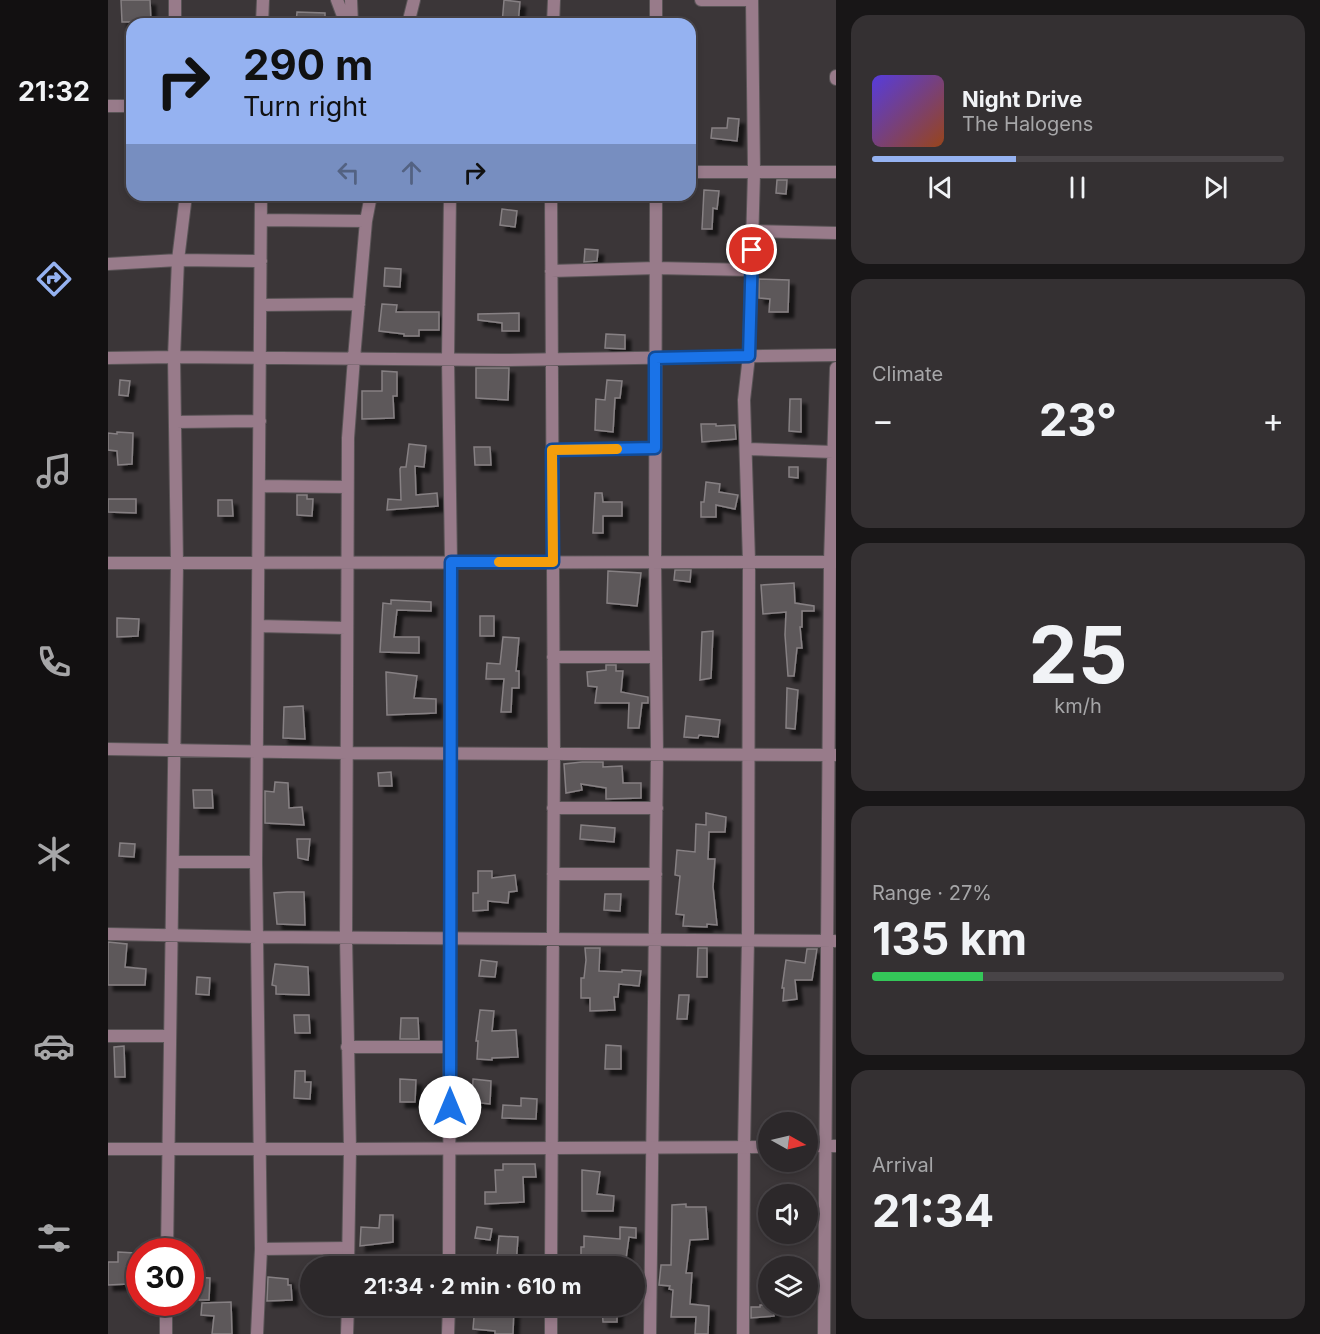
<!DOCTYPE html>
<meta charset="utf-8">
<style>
body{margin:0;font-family:Inter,sans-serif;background:#343032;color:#f1f3f6;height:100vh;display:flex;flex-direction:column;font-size:22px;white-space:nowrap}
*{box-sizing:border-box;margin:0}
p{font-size:20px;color:#a6a6a8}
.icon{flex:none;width:33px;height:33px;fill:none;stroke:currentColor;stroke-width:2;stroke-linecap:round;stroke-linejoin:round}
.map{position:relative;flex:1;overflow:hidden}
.details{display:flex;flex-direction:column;gap:15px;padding:15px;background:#181617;width:484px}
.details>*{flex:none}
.top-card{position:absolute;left:18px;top:18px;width:570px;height:183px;border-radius:18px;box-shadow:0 3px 9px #0003,0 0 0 2px #484447;background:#95b2f1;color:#111;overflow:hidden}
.needle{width:39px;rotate:98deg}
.tools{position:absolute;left:650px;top:1112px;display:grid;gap:12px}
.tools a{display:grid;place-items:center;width:60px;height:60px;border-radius:50%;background:#2c282a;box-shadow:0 3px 9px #0003,0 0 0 2px #484447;font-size:30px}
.speed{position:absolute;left:18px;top:1238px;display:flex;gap:12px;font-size:30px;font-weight:700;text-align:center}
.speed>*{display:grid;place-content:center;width:78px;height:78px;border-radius:50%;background:#2c282a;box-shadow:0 3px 9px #0003,0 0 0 2px #484447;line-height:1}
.speed .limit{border:9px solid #d22;background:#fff;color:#111}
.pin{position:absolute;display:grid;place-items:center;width:51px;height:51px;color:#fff;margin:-26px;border:3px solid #fff;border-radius:50%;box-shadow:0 2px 6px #0007}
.me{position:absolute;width:66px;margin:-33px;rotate:0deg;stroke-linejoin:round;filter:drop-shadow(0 0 4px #0008)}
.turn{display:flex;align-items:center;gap:21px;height:126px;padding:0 18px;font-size:27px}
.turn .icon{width:78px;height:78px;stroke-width:2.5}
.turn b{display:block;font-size:42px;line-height:51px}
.lanes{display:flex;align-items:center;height:57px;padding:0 18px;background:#0003;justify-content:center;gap:30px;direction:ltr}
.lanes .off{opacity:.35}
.big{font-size:45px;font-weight:700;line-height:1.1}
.details .tile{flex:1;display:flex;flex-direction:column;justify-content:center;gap:9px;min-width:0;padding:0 21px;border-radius:18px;background:#343032}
.details .dial{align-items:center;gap:0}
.dial b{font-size:78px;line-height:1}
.song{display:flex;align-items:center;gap:18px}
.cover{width:72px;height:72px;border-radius:9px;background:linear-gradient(135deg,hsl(250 70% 55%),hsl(20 70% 35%))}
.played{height:6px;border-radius:3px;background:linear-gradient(90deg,#95b2f1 35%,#484447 35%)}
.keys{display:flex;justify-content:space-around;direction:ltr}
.heat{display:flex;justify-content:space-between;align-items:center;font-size:33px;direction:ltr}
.charge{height:9px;border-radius:4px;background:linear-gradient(90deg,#34c759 27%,#484447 0)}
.trip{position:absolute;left:192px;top:1256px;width:345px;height:60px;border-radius:30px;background:#2c282a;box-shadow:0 3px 9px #0003,0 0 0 2px #484447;font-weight:700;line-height:60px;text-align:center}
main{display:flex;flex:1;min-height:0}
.dock{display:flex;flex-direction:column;width:108px;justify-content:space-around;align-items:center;background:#121011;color:#a6a6a8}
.dock .icon{width:42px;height:42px}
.dock .on{color:#95b2f1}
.dock b{font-size:27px;color:#f1f3f6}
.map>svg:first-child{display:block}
</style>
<main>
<nav class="dock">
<b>21:32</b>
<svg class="icon on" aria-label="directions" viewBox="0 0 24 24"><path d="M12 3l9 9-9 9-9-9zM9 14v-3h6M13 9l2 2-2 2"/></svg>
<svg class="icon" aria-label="music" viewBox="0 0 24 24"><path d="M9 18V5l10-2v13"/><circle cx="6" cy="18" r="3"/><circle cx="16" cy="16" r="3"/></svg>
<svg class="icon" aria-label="phone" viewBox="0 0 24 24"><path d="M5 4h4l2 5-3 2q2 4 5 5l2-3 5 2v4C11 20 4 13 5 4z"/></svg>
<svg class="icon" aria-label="climate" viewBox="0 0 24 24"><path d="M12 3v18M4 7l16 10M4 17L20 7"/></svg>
<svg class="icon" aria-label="car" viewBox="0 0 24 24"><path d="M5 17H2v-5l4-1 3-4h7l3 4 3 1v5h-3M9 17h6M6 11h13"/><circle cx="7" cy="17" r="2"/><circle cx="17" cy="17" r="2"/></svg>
<svg class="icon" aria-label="filters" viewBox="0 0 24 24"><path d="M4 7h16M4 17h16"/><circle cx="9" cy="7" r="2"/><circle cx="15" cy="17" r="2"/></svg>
</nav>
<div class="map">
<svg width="728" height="1334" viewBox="0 0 728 1334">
<defs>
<filter id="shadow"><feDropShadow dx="5.5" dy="5.5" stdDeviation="1.5" flood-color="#0009"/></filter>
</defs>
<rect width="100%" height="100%" fill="#3b3638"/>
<path fill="#5d585a" stroke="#868083" stroke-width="1.5" filter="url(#shadow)" d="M 13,0 L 42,0 L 43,22 L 14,22 Z
M 396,0 L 412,2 L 410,24 L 394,24 Z
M 189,12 L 217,13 L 217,24 L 188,24 Z
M 620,118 L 631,119 L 629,141 L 603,138 L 604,128 L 619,128 Z
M 669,180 L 679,180 L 678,194 L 668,193 Z
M 596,190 L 611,191 L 609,209 L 605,208 L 604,229 L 594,229 Z
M 394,209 L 409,211 L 407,227 L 392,225 Z
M 477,249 L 490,250 L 489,261 L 476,262 Z
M 277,268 L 293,269 L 292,287 L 276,286 Z
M 651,279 L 681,280 L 680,312 L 661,312 L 662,299 L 651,298 Z
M 274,304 L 289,305 L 288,312 L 331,312 L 331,330 L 311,330 L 311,336 L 296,336 L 296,334 L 271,331 Z
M 411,313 L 411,331 L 394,331 L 394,323 L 370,320 L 370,314 Z
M 498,334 L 517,335 L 517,349 L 497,348 Z
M 368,368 L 401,368 L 400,400 L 368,398 Z
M 274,371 L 289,372 L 289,396 L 285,396 L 286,418 L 254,419 L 254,391 L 274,391 Z
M 12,380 L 22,381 L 20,396 L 11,395 Z
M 499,380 L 514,381 L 512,398 L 507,398 L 505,432 L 487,430 L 488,399 L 497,400 Z
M 682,399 L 693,399 L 693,432 L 681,431 Z
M 593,424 L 608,424 L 608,426 L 627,425 L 628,439 L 594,442 Z
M 9,432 L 25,433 L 24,464 L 10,465 L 9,451 L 0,450 L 0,433 L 9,434 Z
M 301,444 L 318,446 L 316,467 L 307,466 L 308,495 L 329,493 L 330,506 L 279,510 L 280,499 L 293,500 L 292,469 L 293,467 L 298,467 Z
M 366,447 L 382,447 L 383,465 L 367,465 Z
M 681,467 L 690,467 L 690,478 L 681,477 Z
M 598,482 L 612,484 L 611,492 L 630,495 L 627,509 L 608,505 L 608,517 L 593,517 L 593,502 L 596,502 Z
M 487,493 L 494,493 L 495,502 L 514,502 L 514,516 L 495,516 L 495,533 L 485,533 Z
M 189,495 L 199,495 L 199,499 L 205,499 L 204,516 L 189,515 Z
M 0,499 L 28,499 L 28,513 L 0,512 Z
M 110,500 L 124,500 L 125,516 L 110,516 Z
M 567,570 L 583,570 L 582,582 L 566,580 Z
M 500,571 L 533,573 L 529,606 L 499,603 Z
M 686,583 L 687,603 L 706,606 L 706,611 L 694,611 L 694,627 L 692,627 L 694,648 L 689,648 L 686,676 L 680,676 L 677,635 L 678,612 L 655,614 L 653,585 Z
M 283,600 L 323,602 L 323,611 L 289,610 L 286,637 L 311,637 L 311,653 L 272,652 L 275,603 L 283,604 Z
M 372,616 L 386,616 L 386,636 L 372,636 Z
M 9,618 L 31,619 L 30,636 L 9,637 Z
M 605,631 L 603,678 L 592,680 L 594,632 Z
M 395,637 L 411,638 L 408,671 L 411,671 L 411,688 L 404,688 L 403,712 L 393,712 L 396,679 L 378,679 L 379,663 L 392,664 Z
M 498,665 L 508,665 L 508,671 L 515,671 L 513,692 L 540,697 L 540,703 L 534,703 L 531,728 L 520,728 L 521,703 L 487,703 L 489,687 L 480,686 L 479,672 L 498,670 Z
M 278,672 L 309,676 L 306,698 L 328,699 L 328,713 L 279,715 Z
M 679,688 L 690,690 L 687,729 L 678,728 Z
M 195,706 L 197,739 L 175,738 L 176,707 Z
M 578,716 L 612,720 L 610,737 L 591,735 L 590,738 L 576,737 Z
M 474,762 L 495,762 L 495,767 L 514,766 L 515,783 L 533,783 L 533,798 L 498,799 L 498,788 L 473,784 L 474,790 L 458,793 L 456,764 Z
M 283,772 L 284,786 L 271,786 L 270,773 Z
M 167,782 L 180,783 L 181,808 L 194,807 L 196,825 L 157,823 L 157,791 L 166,792 Z
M 85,790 L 104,790 L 105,808 L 86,808 Z
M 598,813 L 618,817 L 617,832 L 601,832 L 600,859 L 607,859 L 605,887 L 609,925 L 599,924 L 599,927 L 575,926 L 576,915 L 568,914 L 572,876 L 567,875 L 569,850 L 587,852 L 588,824 L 598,825 Z
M 473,825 L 507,828 L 506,842 L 472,839 Z
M 189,839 L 202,839 L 200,860 L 190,858 Z
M 12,843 L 27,844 L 26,857 L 11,856 Z
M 370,871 L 384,871 L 384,878 L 407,875 L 409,891 L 401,892 L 400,903 L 380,901 L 380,910 L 365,911 L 365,893 L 370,893 Z
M 179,892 L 196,892 L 197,925 L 169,924 L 166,893 Z
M 497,894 L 513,894 L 512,911 L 496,910 Z
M 0,942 L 19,944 L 17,967 L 38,969 L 37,985 L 0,985 Z
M 477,948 L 492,948 L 491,971 L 514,972 L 514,970 L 533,971 L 531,986 L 511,984 L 510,997 L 506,997 L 507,1010 L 482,1011 L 482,998 L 473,998 L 473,978 L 476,978 L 478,960 Z
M 590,948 L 599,948 L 599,977 L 589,977 Z
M 699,949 L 709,949 L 704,980 L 687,980 L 689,999 L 675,1001 L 676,988 L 674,988 L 678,960 L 697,963 Z
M 373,960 L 389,962 L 387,977 L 371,976 Z
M 167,964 L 200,967 L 201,995 L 168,994 L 168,986 L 164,985 Z
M 89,977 L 102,978 L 101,995 L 88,994 Z
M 571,995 L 581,995 L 579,1019 L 569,1019 Z
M 372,1010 L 386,1011 L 384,1031 L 408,1030 L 410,1057 L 384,1058 L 384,1060 L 369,1059 L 370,1041 L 368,1041 Z
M 186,1015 L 201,1015 L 202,1033 L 187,1033 Z
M 293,1018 L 310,1018 L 311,1039 L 292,1039 Z
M 498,1045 L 513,1046 L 513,1069 L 497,1069 Z
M 16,1046 L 17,1077 L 7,1077 L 6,1047 Z
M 187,1071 L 197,1071 L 197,1082 L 203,1082 L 202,1099 L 186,1098 Z
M 292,1079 L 308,1080 L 307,1102 L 292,1102 Z
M 365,1079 L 383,1081 L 382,1104 L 364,1102 Z
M 413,1098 L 429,1099 L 428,1119 L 394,1118 L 395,1105 L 413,1106 Z
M 395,1164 L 427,1164 L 428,1177 L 415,1177 L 416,1202 L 377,1204 L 377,1192 L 388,1192 L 387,1170 L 395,1170 Z
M 474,1170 L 492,1172 L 489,1194 L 506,1196 L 505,1211 L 474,1211 Z
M 578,1204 L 578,1207 L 598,1207 L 600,1239 L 582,1240 L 578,1273 L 584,1273 L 582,1304 L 601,1306 L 600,1334 L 587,1334 L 588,1317 L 563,1317 L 565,1290 L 561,1289 L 562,1286 L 551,1285 L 553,1265 L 563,1265 L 564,1205 Z
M 272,1215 L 285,1215 L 285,1242 L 252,1246 L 253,1227 L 271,1228 Z
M 369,1227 L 384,1229 L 382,1240 L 367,1238 Z
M 512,1227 L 528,1228 L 528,1238 L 521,1237 L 517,1266 L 473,1266 L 473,1247 L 476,1247 L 476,1236 L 512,1239 Z
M 391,1236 L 410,1237 L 408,1266 L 388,1266 Z
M 10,1252 L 27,1253 L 26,1268 L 18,1267 L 20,1284 L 0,1285 L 0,1262 L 10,1262 Z
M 86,1277 L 102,1278 L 101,1300 L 91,1300 L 92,1292 L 86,1291 Z
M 160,1277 L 180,1279 L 180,1285 L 183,1285 L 184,1300 L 159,1301 Z
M 123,1302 L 124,1334 L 104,1334 L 106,1316 L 93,1315 L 94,1303 Z
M 367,1305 L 406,1305 L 405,1334 L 387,1334 L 387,1331 L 365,1329 Z
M 652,1305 L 666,1305 L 666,1316 L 643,1318 L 643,1307 L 652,1307 Z
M 494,1306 L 509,1306 L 509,1322 L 495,1322 Z"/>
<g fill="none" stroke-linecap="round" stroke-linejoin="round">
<defs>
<path id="minor" d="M 67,0 L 67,24
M 229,0 L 238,24
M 243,0 L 244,24
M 548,0 L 548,24
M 593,0 L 644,0
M 154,24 L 155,0
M 300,24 L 306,0
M 445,24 L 446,0
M 728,76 L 728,79
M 0,106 L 24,106
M 582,172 L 728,172
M 153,220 L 258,221
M 644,231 L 728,233
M 0,264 L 70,260 L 153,261
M 443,271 L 548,268 L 643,270
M 153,305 L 251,304
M 0,358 L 66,357 L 395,360 L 728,355
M 67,422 L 152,421
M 639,449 L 725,452
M 444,450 L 547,448
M 151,486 L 239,487
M 0,563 L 728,562
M 150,626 L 238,628
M 445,657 L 548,657
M 0,749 L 238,753 L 728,755
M 445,808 L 549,808
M 65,862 L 148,862
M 445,874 L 548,874
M 0,934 L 149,937 L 726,941
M 0,1036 L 61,1036
M 239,1047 L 341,1047
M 0,1149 L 242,1149 L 238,937 L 240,438 L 246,358 L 258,221 L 263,195
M 153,1249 L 240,1248
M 59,1251 L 69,564 L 66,357 L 70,260 L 78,195
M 341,1266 L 343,562 L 340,359 L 342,195
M 443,1266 L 446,754 L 443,195
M 58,1334 L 58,1302
M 149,1334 L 153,1249 L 148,862 L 153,195
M 340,1334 L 341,1305
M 443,1334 L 443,1305
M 542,1334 L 549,755 L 547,562 L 548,195
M 635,1334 L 636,1147 L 640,940 L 641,561 L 636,400 L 641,356 L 646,172 L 644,0
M 716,1334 L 722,562 L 728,368"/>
<path id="tertiary" d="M 699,1146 L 728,1146
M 240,1266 L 242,1149 L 660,1147
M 239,1334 L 240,1305"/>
</defs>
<use href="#minor" stroke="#595456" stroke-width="14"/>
<use href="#tertiary" stroke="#595456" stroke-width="14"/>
<use href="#minor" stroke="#987b8a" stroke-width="12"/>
<use href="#tertiary" stroke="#987b8a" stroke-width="12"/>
</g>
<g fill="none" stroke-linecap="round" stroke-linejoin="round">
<defs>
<path id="route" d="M 342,1107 L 343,562 L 445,562 L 444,450 L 547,448 L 547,358 L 641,356 L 644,250"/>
</defs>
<use href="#route" stroke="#114b97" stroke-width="15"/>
<use href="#route" stroke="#1a73e8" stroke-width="10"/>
<path stroke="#f59e0b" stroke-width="10" d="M 391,562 L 445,562 L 444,450 L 509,449"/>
</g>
</svg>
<div class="tools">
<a><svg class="needle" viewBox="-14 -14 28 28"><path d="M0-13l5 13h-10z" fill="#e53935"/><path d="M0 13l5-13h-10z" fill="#a6a6a8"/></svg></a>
<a><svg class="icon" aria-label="sound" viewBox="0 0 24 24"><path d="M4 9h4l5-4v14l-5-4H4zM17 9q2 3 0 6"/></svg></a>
<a><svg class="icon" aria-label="layers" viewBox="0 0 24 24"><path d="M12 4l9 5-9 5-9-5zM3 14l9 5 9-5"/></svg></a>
</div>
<div class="speed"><div class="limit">30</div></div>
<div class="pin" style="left:644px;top:250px;background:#d93025"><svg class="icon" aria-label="arrive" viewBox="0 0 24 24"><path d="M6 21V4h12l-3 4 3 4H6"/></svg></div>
<svg class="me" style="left:342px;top:1107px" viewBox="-20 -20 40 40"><circle r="19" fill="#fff"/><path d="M0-13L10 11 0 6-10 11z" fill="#1a73e8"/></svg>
<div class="trip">21:34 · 2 min · 610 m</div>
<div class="top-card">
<div class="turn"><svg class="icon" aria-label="right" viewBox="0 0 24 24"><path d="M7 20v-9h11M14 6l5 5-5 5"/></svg><div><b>290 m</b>Turn right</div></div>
<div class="lanes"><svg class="icon off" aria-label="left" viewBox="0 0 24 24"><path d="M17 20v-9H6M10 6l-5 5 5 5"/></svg><svg class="icon off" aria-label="ahead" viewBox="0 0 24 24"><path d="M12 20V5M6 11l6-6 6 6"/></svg><svg class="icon" aria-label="right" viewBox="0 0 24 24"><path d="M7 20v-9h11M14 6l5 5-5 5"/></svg></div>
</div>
</div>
<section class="details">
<div class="tile">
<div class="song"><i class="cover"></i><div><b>Night Drive</b><p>The Halogens</p></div></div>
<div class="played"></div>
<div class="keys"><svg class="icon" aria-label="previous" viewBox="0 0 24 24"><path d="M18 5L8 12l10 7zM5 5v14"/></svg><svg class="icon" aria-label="pause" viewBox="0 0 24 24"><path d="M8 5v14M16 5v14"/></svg><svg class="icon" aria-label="next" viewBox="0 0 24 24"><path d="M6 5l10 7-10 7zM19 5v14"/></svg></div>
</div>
<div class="tile"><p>Climate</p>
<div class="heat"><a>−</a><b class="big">23°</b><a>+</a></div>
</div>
<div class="tile dial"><b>25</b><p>km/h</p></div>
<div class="tile"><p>Range · 27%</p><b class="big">135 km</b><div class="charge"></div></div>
<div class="tile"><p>Arrival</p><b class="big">21:34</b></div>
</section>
</main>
